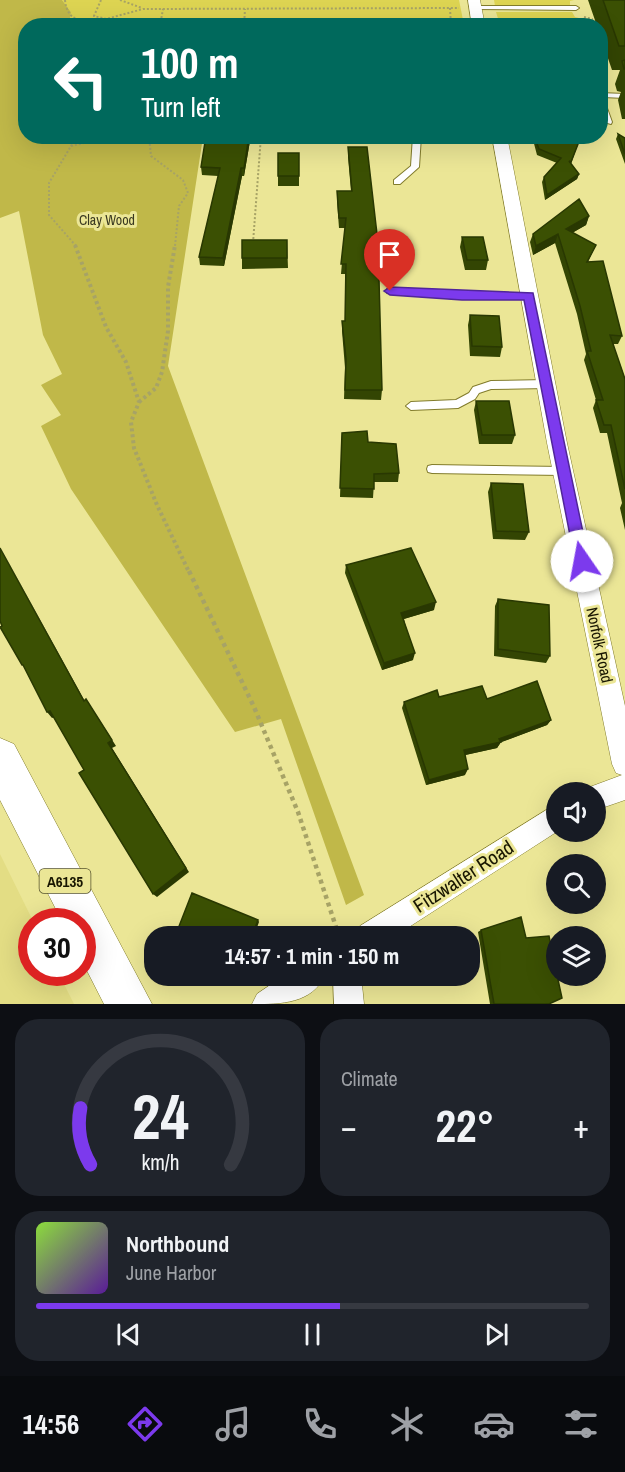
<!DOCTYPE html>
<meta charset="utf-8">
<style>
body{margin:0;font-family:"Archivo Narrow",sans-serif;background:#20242c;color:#f1f3f6;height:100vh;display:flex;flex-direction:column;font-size:22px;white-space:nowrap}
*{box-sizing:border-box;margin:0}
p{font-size:20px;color:#9ea1a6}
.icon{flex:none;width:33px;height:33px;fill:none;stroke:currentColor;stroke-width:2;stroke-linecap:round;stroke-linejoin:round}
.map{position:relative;height:1004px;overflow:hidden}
.details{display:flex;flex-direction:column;gap:15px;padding:15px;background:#0d0f14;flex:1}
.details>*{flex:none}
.banner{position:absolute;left:18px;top:18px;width:590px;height:126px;border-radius:24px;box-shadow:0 6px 24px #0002;background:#00695c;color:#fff;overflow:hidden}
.tools{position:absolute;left:546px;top:782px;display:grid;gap:12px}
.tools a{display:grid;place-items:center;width:60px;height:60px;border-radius:50%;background:#171b24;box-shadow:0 6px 24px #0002;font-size:30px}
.speed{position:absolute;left:18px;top:908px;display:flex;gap:12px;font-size:30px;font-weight:700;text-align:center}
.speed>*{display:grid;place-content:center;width:78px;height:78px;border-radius:50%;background:#171b24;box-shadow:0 6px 24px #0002;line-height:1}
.speed .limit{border:9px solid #d22;background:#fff;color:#111}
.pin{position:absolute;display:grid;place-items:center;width:51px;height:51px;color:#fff;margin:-62px -26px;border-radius:50% 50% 50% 0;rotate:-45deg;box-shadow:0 0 6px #0007}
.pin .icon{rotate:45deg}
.me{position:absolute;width:66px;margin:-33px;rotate:348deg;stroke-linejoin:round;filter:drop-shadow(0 0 4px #0008)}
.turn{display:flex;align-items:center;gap:21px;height:126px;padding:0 24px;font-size:27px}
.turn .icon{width:78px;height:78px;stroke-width:2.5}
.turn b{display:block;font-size:42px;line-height:51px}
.big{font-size:45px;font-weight:700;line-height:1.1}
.details .tile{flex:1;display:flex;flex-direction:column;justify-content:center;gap:9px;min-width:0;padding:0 21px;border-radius:24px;background:#20242c}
.details .dial{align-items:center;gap:0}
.dial svg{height:156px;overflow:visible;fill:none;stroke:#363941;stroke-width:7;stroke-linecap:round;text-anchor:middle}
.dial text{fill:#f1f3f6;stroke:none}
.song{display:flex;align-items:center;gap:18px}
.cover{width:72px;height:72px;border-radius:9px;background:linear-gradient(135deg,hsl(90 70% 55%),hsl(270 70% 35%))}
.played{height:6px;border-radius:3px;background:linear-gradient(90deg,#7c3aed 55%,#363941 55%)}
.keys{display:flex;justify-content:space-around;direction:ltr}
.heat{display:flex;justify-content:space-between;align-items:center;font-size:33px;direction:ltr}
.details .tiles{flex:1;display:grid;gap:15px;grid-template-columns:1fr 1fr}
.tile:last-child{grid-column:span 2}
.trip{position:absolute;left:144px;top:926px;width:336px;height:60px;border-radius:24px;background:#171b24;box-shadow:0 6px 24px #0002;font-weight:700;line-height:60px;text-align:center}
.tab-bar{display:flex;height:96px;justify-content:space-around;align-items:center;background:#090b0e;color:#9ea1a6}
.tab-bar .icon{width:42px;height:42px}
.tab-bar .on{color:#7c3aed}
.tab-bar b{font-size:27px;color:#f1f3f6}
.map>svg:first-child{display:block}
</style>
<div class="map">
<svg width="625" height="1004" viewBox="0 0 625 1004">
<rect width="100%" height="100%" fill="#ebe696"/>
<path fill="#e3dd84" d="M 0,854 L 33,921 L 32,972 L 58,972 L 74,1004 L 0,1004 Z"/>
<path fill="#ddd452" d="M 62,0 L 459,0 L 464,25 L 69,25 L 71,12 Z
M 494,0 L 574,0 L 570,1 L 570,6 L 495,6 Z
M 496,12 L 572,12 L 575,17 L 587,20 L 589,25 L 500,25 Z"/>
<path fill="#c0b849" d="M 0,0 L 62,0 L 71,12 L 69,25 L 26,26 L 26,136 L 203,137 L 168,366 L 364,895 L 346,905 L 281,719 L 235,732 L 71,489 L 41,426 L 61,415 L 41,385 L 62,374 L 43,335 L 19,211 L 0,218 Z"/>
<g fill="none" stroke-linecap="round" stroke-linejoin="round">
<defs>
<path id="service" d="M 476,6 L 576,6 L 579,8 L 576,10 L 474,9 L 473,8 Z
M 600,93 L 625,94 L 625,98 L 603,97 L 612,122 L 611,124 L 604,122 L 600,109 Z
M 413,136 L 421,136 L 419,167 L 400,184 L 394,184 L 394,180 L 411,166 Z
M 390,288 L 462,293 L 529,293 L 533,296 L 529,299 L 462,299 L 387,293 L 387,289 Z
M 546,380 L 551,384 L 546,388 L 491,389 L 479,393 L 475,399 L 458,408 L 411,410 L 406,406 L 411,402 L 456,400 L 469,393 L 473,387 L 491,381 Z
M 432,465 L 563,467 L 567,468 L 568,471 L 567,474 L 563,475 L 432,473 L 428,472 L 427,469 L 428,466 Z"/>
<path id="minor" d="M 468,0 L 480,0 L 485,26 L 472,26 Z
M 492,136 L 507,136 L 567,443 L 625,706 L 625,800 L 596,810 L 596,792 L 585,792 L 587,788 L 622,775 L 616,773 L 612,764 L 547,443 Z
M 556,804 L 558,831 L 395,936 L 356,936 L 360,926 Z
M 285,975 L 325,975 C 312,1004 281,1004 252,1004 L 257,994 Z
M 333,975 L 361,975 L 364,1004 L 334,1004 Z"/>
<path id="primary" d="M 0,738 L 14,744 L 152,1004 L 104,1004 L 82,961 L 82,921 L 62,921 L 0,800 Z"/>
</defs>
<use href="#service" stroke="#827c2c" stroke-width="2"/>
<use href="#minor" stroke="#827c2c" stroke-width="1"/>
<use href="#primary" stroke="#827c2c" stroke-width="1"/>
<path stroke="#a7a366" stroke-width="2" stroke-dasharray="2 2" stroke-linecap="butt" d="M 65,0 C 67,22 83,23 102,20
M 101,0 L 94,16 L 106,19 L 143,9 L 459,8
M 120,0 L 142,8
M 450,8 L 451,26
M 584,17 L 592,19 L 594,26
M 160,26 L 163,9
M 244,26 L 245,9
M 600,47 L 606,66 L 600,66
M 149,136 L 151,156 L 183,180 L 188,193 L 179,206 L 175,246
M 71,146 L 114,136
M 253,243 L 261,136
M 76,246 L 49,215 L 49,183 L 77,136"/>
<path stroke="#a7a366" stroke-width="4" stroke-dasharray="3 3" stroke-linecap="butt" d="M 75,245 L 106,327 L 126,362 L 139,402 L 131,422 L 134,448 L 157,505 L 189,572
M 139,402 L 156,388 L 162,372 L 168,331 L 168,287 L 175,245"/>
<path stroke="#a7a366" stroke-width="4.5" stroke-dasharray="4 4" stroke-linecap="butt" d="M 189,571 L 254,707 L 298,812 L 339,936"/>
<use href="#service" fill="#fff" fill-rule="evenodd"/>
<use href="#minor" fill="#fff" fill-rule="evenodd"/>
<use href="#primary" fill="#fff" fill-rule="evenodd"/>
</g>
<path fill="#334503" d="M 588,0 L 625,0 L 625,119 L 622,119 L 618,100 L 621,92 L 617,91 L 615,84 L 620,70 L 612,70 L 600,35 L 600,26 L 597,26 Z
M 618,134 L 625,138 L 625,164 L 616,139 Z
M 206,136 L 250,136 L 250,141 L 244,176 L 242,176 L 224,266 L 200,265 L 199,257 L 218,176 L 202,175 L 201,167 Z
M 532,136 L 593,136 L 578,144 L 571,164 L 579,174 L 577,179 L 545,200 L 542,182 L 544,177 L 557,163 L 537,155 Z
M 348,147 L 382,390 L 381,400 L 344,399 L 345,368 L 342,331 L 342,321 L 345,321 L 345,274 L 341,274 L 345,228 L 339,228 L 337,201 L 337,191 L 351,191 L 348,157 Z
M 299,153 L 299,186 L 278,186 L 278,176 Z
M 589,216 L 586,225 L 572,233 L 596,245 L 588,262 L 622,336 L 618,344 L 613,344 L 625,379 L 625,530 L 620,508 L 622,503 L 607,433 L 600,433 L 593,408 L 596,400 L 584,360 L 586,354 L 577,314 L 555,243 L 533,255 L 530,242 L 533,234 Z
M 462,237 L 488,260 L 486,270 L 465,270 L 460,247 Z
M 287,240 L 288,268 L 242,269 L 242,258 Z
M 470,315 L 502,347 L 500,357 L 470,356 L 468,325 Z
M 476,401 L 515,435 L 512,444 L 479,444 L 474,410 Z
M 342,433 L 368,442 L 399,473 L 398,482 L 374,482 L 373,498 L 340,497 Z
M 491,483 L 529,532 L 525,540 L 493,539 L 488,492 Z
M 346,565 L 434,610 L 404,619 L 413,660 L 382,670 L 345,573 Z
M 498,599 L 550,656 L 546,663 L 494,656 L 495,606 Z
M 439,697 L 487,699 L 551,720 L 547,725 L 501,742 L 497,748 L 465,755 L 465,775 L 426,785 L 402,708 L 404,702 Z
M 481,930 L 526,938 L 549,1004 L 490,1004 L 478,932 Z"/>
<path fill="#293802" d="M 605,125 L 603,131 L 600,132 L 600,128 Z
M 249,136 L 250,136 L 250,141 L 244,176 L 244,168 Z
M 584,136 L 593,136 L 578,144 L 569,167 L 580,139 Z
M 241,168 L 242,176 L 224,266 L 223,258 Z
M 579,174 L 577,179 L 545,200 L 547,195 Z
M 589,216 L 586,225 L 563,238 L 566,229 Z
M 558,234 L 555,243 L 533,255 L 536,246 Z
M 0,547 L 88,707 L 84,701 Z
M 436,602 L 434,610 L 400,620 L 401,613 Z
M 415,653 L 413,660 L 382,670 L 384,663 Z
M 86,699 L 116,746 L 112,748 L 189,872 L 157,897 L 153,894 L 108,743 Z
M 50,711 L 55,717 L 52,718 L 47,712 Z
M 551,720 L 547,725 L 499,743 L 501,742 L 497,748 L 461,756 L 464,750 Z
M 468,769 L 465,775 L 426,785 L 429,780 Z
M 258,920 L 259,922 L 254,936 L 252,936 Z"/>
<path fill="#3b5003" stroke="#293802" stroke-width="1.5" d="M 603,0 L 625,0 L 625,46 L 619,46 Z
M 625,60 L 625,69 L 624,69 L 622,61 Z
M 600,122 L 605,125 L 600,128 Z
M 618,134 L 625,138 L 625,154 Z
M 206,136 L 249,136 L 244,168 L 241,168 L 223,258 L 199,257 L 220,168 L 201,167 Z
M 534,136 L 584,136 L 580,139 L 571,162 L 569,161 L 579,174 L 547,195 L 544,177 L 561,158 L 539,149 Z
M 348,147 L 367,147 L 378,243 L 382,390 L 345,390 L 346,359 L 342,321 L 345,321 L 346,264 L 341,264 L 346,218 L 339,218 L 337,191 L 352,191 Z
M 278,153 L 299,153 L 299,176 L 278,176 Z
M 579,199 L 589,216 L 566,229 L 596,245 L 587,262 L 603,261 L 622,336 L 610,335 L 625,379 L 625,489 L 611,425 L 604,425 L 596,400 L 603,400 L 587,351 L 591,351 L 580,306 L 558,234 L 536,246 L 533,234 Z
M 462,237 L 483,237 L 488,260 L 467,260 Z
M 242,240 L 287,240 L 287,258 L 242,258 Z
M 470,315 L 499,316 L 502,347 L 472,346 Z
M 476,401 L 509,401 L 515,435 L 482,435 Z
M 367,431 L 368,442 L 396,444 L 399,473 L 374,474 L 374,489 L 340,488 L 342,433 Z
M 491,483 L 523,484 L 529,532 L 496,531 Z
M 0,548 L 84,701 L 86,699 L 112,740 L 108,743 L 186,868 L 153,894 L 79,773 L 84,770 L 50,711 L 47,712 L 23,665 L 22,665 L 0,627 L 2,626 L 0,621 Z
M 411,548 L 436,602 L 401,613 L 415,653 L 384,663 L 346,565 Z
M 498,599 L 549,605 L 550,656 L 498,649 Z
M 537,681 L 551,720 L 499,739 L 501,742 L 464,750 L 468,769 L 429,780 L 404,702 L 437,690 L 439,697 L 482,686 L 487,699 Z
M 192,893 L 258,920 L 252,936 L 181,936 L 176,934 Z
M 521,917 L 526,938 L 549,936 L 556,970 L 556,975 L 557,975 L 562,998 L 549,1004 L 494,1004 L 481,930 Z"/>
<path fill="#7c3aed" stroke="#51269a" stroke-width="1.5" d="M 390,287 L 533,293 L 589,561 L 587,566 L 582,568 L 577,566 L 575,561 L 524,300 L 462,300 L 390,295 L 384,291 Z"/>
<g text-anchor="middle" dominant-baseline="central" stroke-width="6" stroke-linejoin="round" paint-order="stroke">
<g font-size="14" fill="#393820" stroke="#ebe696">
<text x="107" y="220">Clay Wood</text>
</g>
<rect fill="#ebe696" stroke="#57542e" stroke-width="1.5" x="39.5" y="869" width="51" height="24" rx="4.5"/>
<g font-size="15" font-weight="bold" fill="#181601">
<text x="65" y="881">A6135</text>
</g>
<g font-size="16" fill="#181601" stroke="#ebe696">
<text transform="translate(600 645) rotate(78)">Norfolk Road</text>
</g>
<g font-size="20" fill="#181601" stroke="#ebe696">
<text transform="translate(463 876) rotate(-33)">Fitzwalter Road</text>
</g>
</g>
</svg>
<div class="tools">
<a><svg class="icon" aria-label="sound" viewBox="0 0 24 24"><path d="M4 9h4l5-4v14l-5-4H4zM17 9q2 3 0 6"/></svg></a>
<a><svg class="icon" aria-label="search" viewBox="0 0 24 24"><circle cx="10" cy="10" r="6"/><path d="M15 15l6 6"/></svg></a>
<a><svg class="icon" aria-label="layers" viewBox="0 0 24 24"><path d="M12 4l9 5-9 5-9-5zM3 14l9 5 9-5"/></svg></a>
</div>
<div class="speed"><div class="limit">30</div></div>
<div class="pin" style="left:390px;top:291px;background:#d93025"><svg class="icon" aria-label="arrive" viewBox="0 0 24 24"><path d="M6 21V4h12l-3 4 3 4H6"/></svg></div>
<svg class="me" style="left:582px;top:561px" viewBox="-20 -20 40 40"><circle r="19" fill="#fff"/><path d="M0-13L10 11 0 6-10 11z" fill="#7c3aed"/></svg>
<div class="trip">14:57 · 1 min · 150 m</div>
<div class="banner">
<div class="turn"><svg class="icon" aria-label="left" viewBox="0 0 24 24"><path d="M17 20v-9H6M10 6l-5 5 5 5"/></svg><div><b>100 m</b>Turn left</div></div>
</div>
</div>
<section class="details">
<div class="tiles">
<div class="tile dial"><svg viewBox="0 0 100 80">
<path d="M14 69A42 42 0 1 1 86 69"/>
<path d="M14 69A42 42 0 0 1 9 40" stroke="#7c3aed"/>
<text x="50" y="56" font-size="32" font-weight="700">24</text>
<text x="50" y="72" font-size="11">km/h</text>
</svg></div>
<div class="tile"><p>Climate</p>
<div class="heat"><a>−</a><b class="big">22°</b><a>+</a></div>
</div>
<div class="tile">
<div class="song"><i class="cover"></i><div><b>Northbound</b><p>June Harbor</p></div></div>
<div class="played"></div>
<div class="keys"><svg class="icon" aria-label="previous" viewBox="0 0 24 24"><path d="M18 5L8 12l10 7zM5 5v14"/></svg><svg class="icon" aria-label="pause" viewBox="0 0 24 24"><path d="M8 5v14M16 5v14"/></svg><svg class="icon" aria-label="next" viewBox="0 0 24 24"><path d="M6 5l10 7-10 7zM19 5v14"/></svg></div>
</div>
</div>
</section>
<nav class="tab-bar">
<b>14:56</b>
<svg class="icon on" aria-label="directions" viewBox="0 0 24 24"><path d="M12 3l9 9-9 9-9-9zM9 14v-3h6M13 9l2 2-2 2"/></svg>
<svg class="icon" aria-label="music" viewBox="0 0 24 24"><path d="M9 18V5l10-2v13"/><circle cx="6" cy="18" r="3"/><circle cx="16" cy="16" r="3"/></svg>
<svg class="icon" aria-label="phone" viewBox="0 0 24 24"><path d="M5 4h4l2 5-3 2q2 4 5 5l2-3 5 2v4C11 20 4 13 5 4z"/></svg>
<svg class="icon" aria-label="climate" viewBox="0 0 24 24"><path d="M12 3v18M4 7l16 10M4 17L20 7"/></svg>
<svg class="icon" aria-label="car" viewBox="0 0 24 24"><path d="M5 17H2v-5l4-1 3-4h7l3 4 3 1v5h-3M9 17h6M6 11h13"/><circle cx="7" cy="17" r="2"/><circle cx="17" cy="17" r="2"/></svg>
<svg class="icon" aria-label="filters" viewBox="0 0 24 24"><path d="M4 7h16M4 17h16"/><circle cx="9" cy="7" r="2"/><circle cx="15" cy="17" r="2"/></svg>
</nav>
